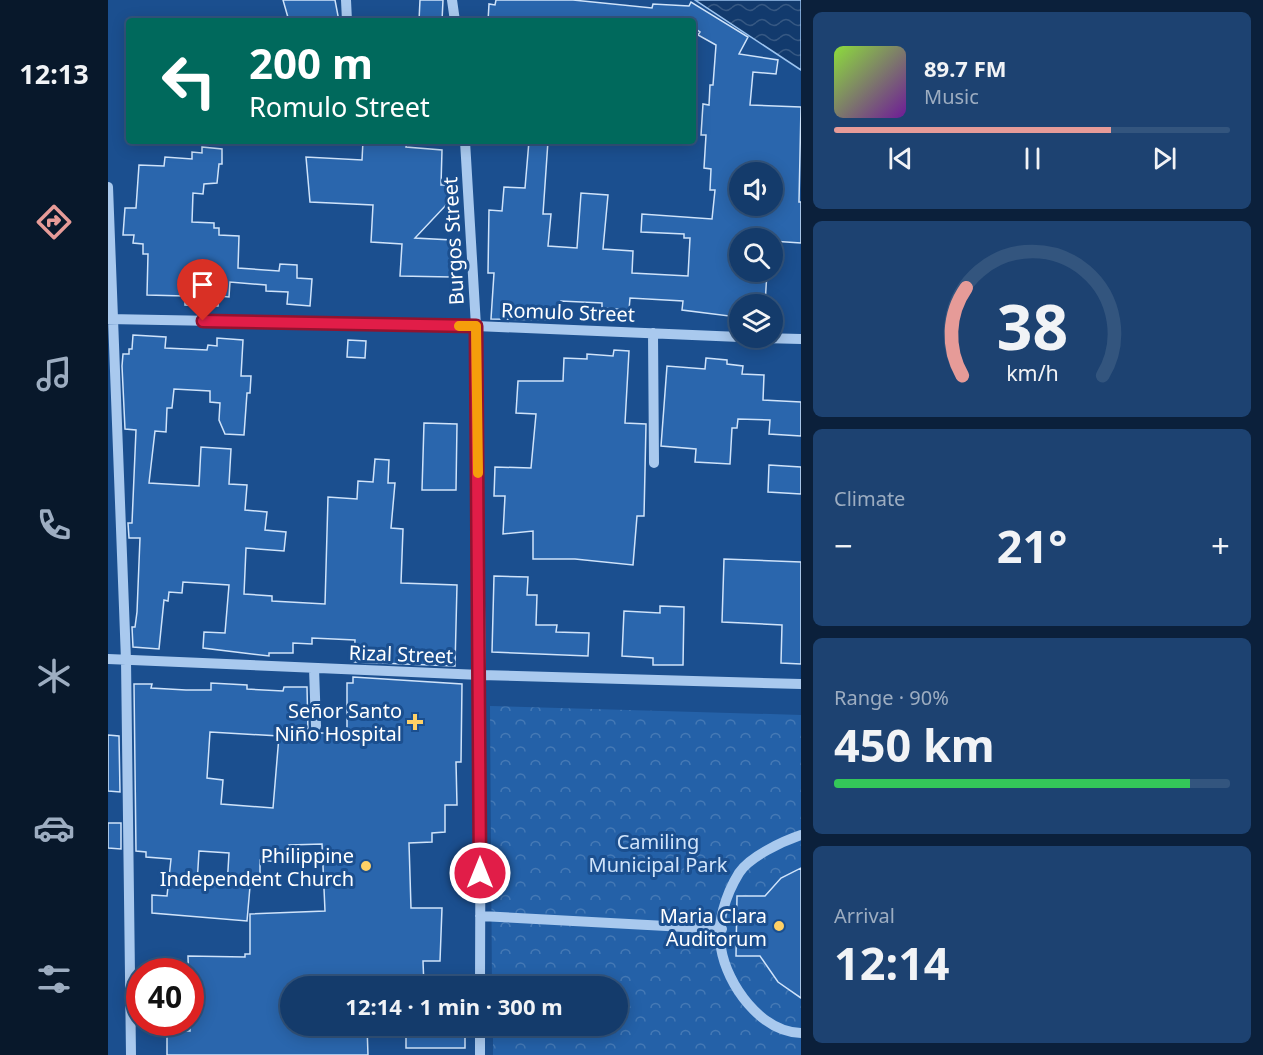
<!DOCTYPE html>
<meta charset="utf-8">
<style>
body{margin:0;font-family:"Noto Sans",sans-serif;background:#1d4271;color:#f1f3f6;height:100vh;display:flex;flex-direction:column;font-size:22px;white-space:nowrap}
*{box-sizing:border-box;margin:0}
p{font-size:20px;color:#9dadc1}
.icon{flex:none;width:33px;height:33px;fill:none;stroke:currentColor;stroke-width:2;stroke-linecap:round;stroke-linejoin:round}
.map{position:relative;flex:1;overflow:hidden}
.drawer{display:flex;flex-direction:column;gap:12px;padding:12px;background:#0b203b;width:462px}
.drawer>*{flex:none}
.guide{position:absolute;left:18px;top:18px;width:570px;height:126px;border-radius:6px;box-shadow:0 3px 15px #0003,0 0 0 2px #33557e;background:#00695c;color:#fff;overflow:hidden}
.fabs{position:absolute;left:621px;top:162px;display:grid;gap:12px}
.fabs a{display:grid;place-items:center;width:54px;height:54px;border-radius:50%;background:#143b6b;box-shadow:0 3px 15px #0003,0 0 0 2px #33557e;font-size:30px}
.speed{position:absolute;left:18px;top:958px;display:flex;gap:12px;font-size:30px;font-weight:700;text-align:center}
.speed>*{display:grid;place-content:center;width:78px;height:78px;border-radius:50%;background:#143b6b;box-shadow:0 3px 15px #0003,0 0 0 2px #33557e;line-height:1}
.speed .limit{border:9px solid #d22;background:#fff;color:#111}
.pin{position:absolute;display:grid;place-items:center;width:51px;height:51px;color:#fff;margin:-62px -26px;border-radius:50% 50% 50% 0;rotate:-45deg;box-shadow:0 0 6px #0007}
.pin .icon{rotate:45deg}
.me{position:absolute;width:66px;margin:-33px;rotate:0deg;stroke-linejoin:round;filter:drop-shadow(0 0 4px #0008)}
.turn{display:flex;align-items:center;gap:21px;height:126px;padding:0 24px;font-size:27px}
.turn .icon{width:78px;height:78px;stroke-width:2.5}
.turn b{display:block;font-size:42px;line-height:51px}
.big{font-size:45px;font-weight:700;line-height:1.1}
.drawer .tile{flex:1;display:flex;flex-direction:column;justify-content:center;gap:9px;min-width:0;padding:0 21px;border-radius:9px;background:#1d4271}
.drawer .dial{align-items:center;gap:0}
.dial svg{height:156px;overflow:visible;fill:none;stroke:#33557e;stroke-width:7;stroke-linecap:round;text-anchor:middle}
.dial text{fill:#f1f3f6;stroke:none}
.song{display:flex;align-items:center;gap:18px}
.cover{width:72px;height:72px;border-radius:9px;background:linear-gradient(135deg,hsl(90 70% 55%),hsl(280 70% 35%))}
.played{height:6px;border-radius:3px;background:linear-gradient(90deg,#e69b98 70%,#33557e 70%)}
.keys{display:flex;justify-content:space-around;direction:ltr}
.heat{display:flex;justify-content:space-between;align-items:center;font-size:33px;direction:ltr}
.charge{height:9px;border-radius:4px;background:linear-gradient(90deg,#34c759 90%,#33557e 0)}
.trip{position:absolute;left:172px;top:976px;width:348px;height:60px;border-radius:30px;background:#143b6b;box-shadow:0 3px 15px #0003,0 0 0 2px #33557e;font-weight:700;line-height:60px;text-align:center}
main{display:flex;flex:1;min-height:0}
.tabs{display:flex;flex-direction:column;width:108px;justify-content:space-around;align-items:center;background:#08182b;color:#9dadc1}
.tabs .icon{width:42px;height:42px}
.tabs .active{color:#e69b98}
.tabs b{font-size:27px;color:#f1f3f6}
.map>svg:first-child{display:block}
</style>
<main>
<nav class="tabs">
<b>12:13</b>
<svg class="icon active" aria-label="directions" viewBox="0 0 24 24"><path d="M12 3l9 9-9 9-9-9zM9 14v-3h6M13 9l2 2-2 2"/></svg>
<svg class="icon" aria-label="music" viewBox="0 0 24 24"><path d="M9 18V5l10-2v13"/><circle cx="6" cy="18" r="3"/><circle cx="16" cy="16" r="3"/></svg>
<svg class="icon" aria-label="phone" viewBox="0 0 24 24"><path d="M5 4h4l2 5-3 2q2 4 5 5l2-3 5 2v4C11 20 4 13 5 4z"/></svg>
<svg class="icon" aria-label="climate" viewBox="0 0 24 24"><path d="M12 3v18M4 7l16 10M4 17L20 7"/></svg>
<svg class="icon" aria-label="car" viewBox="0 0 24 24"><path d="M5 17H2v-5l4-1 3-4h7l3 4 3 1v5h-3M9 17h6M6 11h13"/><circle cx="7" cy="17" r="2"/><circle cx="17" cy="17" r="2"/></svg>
<svg class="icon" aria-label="filters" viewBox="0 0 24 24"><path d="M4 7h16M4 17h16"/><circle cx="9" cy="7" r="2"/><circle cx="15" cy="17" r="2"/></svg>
</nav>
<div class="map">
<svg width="693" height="1055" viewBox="0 0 693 1055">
<defs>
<pattern id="forest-crowns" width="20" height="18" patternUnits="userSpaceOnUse" patternTransform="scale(1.5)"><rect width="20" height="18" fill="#2461a8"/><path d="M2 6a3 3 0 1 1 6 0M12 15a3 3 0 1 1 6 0" fill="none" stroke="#4579b5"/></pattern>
<pattern id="water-waves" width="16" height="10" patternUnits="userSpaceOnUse" patternTransform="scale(1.5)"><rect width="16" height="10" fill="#123a6d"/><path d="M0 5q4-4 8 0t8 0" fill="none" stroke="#365883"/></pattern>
</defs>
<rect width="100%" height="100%" fill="#1b4f8f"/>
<path fill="url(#forest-crowns)" d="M 382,706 L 693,715 L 693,1055 L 385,1055 L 385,1026 L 510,1026 L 510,987 L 384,987 Z"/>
<path fill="url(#water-waves)" stroke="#9cc4f0" stroke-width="1.5" d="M 587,0 L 693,0 L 693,70 Z"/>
<path fill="#2a66ad" stroke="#cfe3fa" stroke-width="1.5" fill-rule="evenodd" d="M 175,0 L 227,0 L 231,21 L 181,21 Z
M 312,0 L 335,0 L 334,21 L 311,21 Z
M 388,0 L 465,0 L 544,8 L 545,4 L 581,6 L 583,2 L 640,37 L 631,54 L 670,60 L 668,74 L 645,72 L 642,105 L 693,107 L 691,202 L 693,202 L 693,243 L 664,241 L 664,238 L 632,238 L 632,272 L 659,272 L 657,304 L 630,304 L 629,317 L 574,310 L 575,301 L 522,298 L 521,310 L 494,308 L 494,303 L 453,301 L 452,320 L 383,319 L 386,273 L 380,273 L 381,210 L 394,211 L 396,187 L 417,188 L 421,141 L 440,141 L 435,214 L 443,214 L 440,246 L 469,248 L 473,193 L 500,195 L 495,249 L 525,251 L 524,273 L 580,276 L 582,238 L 576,238 L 576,234 L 533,232 L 534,214 L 604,219 L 607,190 L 602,190 L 603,169 L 596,168 L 598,135 L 593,135 L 595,104 L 601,105 L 602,85 L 605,85 L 608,45 L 590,35 L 592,32 L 585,27 L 585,21 L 380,21 L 381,4 L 387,5 ZM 632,172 L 664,172 L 664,206 L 632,206 Z
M 255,141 L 299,141 L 298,147 L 334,150 L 333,185 L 341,185 L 340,203 L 307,238 L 344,240 L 343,277 L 292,276 L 294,244 L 263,242 L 265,205 L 202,202 L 198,157 L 254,160 Z
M 94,147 L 114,149 L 114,164 L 111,164 L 109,183 L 96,184 L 95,194 L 85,193 L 84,222 L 106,223 L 106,228 L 111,228 L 111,235 L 131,236 L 130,268 L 171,271 L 172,264 L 189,265 L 189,278 L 204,279 L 202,306 L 179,304 L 180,292 L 158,291 L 158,285 L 122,282 L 121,297 L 111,296 L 110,306 L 77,305 L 77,296 L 39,295 L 40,254 L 35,254 L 35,244 L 25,243 L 26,235 L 15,235 L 17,208 L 28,208 L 31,165 L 56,166 L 57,157 L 84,159 L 84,152 L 94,153 Z
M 25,335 L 58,337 L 57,348 L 99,350 L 100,345 L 109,346 L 109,338 L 135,340 L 133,376 L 143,376 L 142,393 L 139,393 L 136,435 L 117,434 L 111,420 L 112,403 L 102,402 L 102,391 L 66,389 L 64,408 L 59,408 L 58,432 L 47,431 L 41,483 L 91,486 L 93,447 L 123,449 L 121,484 L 139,485 L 137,510 L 159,512 L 157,530 L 178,532 L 176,551 L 138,548 L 136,594 L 164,596 L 164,601 L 217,604 L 220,497 L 249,499 L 250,481 L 265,482 L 267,459 L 281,460 L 280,483 L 287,483 L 283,528 L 295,529 L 293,583 L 349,585 L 347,666 L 246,662 L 247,640 L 204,638 L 204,644 L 185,643 L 185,653 L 161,653 L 161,656 L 95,648 L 96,632 L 117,633 L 121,585 L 75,582 L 74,593 L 61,592 L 60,601 L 56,600 L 51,649 L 25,647 L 24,627 L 27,627 L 29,612 L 32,538 L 21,538 L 20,523 L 24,523 L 28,430 L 17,429 L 14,366 L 15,354 L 21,354 L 21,349 L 24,349 Z
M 240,340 L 258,341 L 257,358 L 239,357 Z
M 506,350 L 521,351 L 517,423 L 538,424 L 536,516 L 529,516 L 525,565 L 467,559 L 425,559 L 425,531 L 395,534 L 397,496 L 386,496 L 387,467 L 423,468 L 428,414 L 408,413 L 410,381 L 455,381 L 456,358 L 479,359 L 479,354 L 505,356 Z
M 598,358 L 619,360 L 619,364 L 635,366 L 634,374 L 656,375 L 655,400 L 693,402 L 693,436 L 661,434 L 662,420 L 630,419 L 629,428 L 624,428 L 622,464 L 587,462 L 588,449 L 553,446 L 559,366 L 597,369 Z
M 316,423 L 349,424 L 348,490 L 314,490 Z
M 661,465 L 693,467 L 693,494 L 660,492 Z
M 616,559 L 693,562 L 693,664 L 673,663 L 674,625 L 614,622 Z
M 386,576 L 420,577 L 419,595 L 429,595 L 428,625 L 449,625 L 448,632 L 481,633 L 480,656 L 384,652 Z
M 552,606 L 576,607 L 575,665 L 545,665 L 545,658 L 514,656 L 516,611 L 552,613 Z
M 245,677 L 354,684 L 353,762 L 348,762 L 349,805 L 337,805 L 337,832 L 324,833 L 324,842 L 301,843 L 303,908 L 334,908 L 332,961 L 315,961 L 316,987 L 183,987 L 183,1026 L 259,1026 L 260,1055 L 59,1055 L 59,1031 L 82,1031 L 80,956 L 137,957 L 137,954 L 142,954 L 142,914 L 217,911 L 214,844 L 181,845 L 179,863 L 152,860 L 152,876 L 143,875 L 139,921 L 44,913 L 44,895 L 59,896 L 63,859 L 38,857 L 38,852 L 28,851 L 26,684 L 44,684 L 43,688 L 78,690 L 103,690 L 103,683 L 139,685 L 139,689 L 175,691 L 176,687 L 199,687 L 200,733 L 239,733 L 239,683 L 245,683 ZM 102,732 L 171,736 L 165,808 L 113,804 L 115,780 L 99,778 ZM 91,851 L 121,853 L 119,887 L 89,884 Z
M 0,735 L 11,736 L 12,792 L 0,791 Z
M 0,823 L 13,823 L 13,849 L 0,848 Z
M 693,868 L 693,998 L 670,982 L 652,956 L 628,956 L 629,896 L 657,896 L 673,878 Z
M 298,1026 L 326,1026 L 326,1034 L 357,1035 L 357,1048 L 298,1048 Z"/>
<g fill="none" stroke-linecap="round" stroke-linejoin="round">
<path stroke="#a9c9ee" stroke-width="10" d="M 238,0 L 239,21
M 344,0 L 347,21
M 357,141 L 368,326 L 373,675 L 372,987
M 0,187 L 18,660 L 23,1055
M 0,319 L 368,326 L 632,337
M 545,333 L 546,463
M 649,338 L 693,339
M 0,659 L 373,675 L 693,684
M 206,668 L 208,726
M 693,835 C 675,841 641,857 631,873 C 618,894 608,924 613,948 C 619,985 653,1032 693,1033
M 372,916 L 614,929
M 372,1055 L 372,1026"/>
</g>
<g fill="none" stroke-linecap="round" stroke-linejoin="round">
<defs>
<path id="route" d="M 95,321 L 368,326 L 372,873"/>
</defs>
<use href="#route" stroke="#92132f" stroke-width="15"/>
<use href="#route" stroke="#e11d48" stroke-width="10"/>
<path stroke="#f59e0b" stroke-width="10" d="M 351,326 L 368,326 L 370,473"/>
</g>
<g fill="#ffd166" stroke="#1b4f8f" stroke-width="2">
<path d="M304 713h6v6h6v6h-6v6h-6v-6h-6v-6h6z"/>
<circle cx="258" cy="866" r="6"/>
<circle cx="671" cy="926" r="6"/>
</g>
<g text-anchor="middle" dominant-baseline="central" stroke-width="6" stroke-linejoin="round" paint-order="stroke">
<g font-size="20" fill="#fff" stroke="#1b4f8f">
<text transform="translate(345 241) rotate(-93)">Burgos Street</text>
<text transform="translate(460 312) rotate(2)">Romulo Street</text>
<text transform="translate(293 654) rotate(2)">Rizal Street</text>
</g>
<g font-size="20" fill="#fff" stroke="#1b4f8f" text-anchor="end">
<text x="294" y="710">Señor Santo<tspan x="294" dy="23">Niño Hospital</tspan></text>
<text x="246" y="855">Philippine<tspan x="246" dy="23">Independent Church</tspan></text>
<text x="659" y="915">Maria Clara<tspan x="659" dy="23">Auditorum</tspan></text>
</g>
<g font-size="20" fill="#cfe3fa" stroke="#1b4f8f">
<text x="550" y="841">Camiling<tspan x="550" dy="23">Municipal Park</tspan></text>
</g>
</g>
</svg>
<div class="fabs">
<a><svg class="icon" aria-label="sound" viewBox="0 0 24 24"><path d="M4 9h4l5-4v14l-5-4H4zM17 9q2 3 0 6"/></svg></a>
<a><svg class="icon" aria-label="search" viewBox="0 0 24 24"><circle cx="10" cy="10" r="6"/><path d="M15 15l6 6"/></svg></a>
<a><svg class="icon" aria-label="layers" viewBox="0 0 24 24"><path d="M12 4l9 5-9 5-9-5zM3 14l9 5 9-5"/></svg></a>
</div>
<div class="speed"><div class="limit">40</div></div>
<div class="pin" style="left:95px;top:321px;background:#d93025"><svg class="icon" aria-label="arrive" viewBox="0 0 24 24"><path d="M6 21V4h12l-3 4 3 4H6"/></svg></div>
<svg class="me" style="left:372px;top:873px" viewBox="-20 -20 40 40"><circle r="17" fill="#e11d48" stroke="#fff" stroke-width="3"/><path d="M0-11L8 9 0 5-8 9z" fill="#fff"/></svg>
<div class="trip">12:14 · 1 min · 300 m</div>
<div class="guide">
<div class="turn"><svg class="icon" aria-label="left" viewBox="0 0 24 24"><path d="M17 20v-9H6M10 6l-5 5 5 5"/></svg><div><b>200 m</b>Romulo Street</div></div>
</div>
</div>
<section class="drawer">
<div class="tile">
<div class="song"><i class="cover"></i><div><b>89.7 FM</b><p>Music</p></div></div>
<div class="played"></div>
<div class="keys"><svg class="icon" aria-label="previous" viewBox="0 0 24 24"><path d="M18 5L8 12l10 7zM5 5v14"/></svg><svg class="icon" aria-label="pause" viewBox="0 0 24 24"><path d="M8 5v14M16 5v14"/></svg><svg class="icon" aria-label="next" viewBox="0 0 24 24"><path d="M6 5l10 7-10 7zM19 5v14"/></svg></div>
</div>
<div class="tile dial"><svg viewBox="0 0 100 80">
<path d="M14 69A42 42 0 1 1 86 69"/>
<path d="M14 69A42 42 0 0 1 16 24" stroke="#e69b98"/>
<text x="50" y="56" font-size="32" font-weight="700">38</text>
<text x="50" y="72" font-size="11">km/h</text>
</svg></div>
<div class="tile"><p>Climate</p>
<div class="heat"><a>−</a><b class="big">21°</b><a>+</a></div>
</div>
<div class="tile"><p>Range · 90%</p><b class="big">450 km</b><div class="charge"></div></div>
<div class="tile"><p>Arrival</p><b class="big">12:14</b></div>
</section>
</main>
